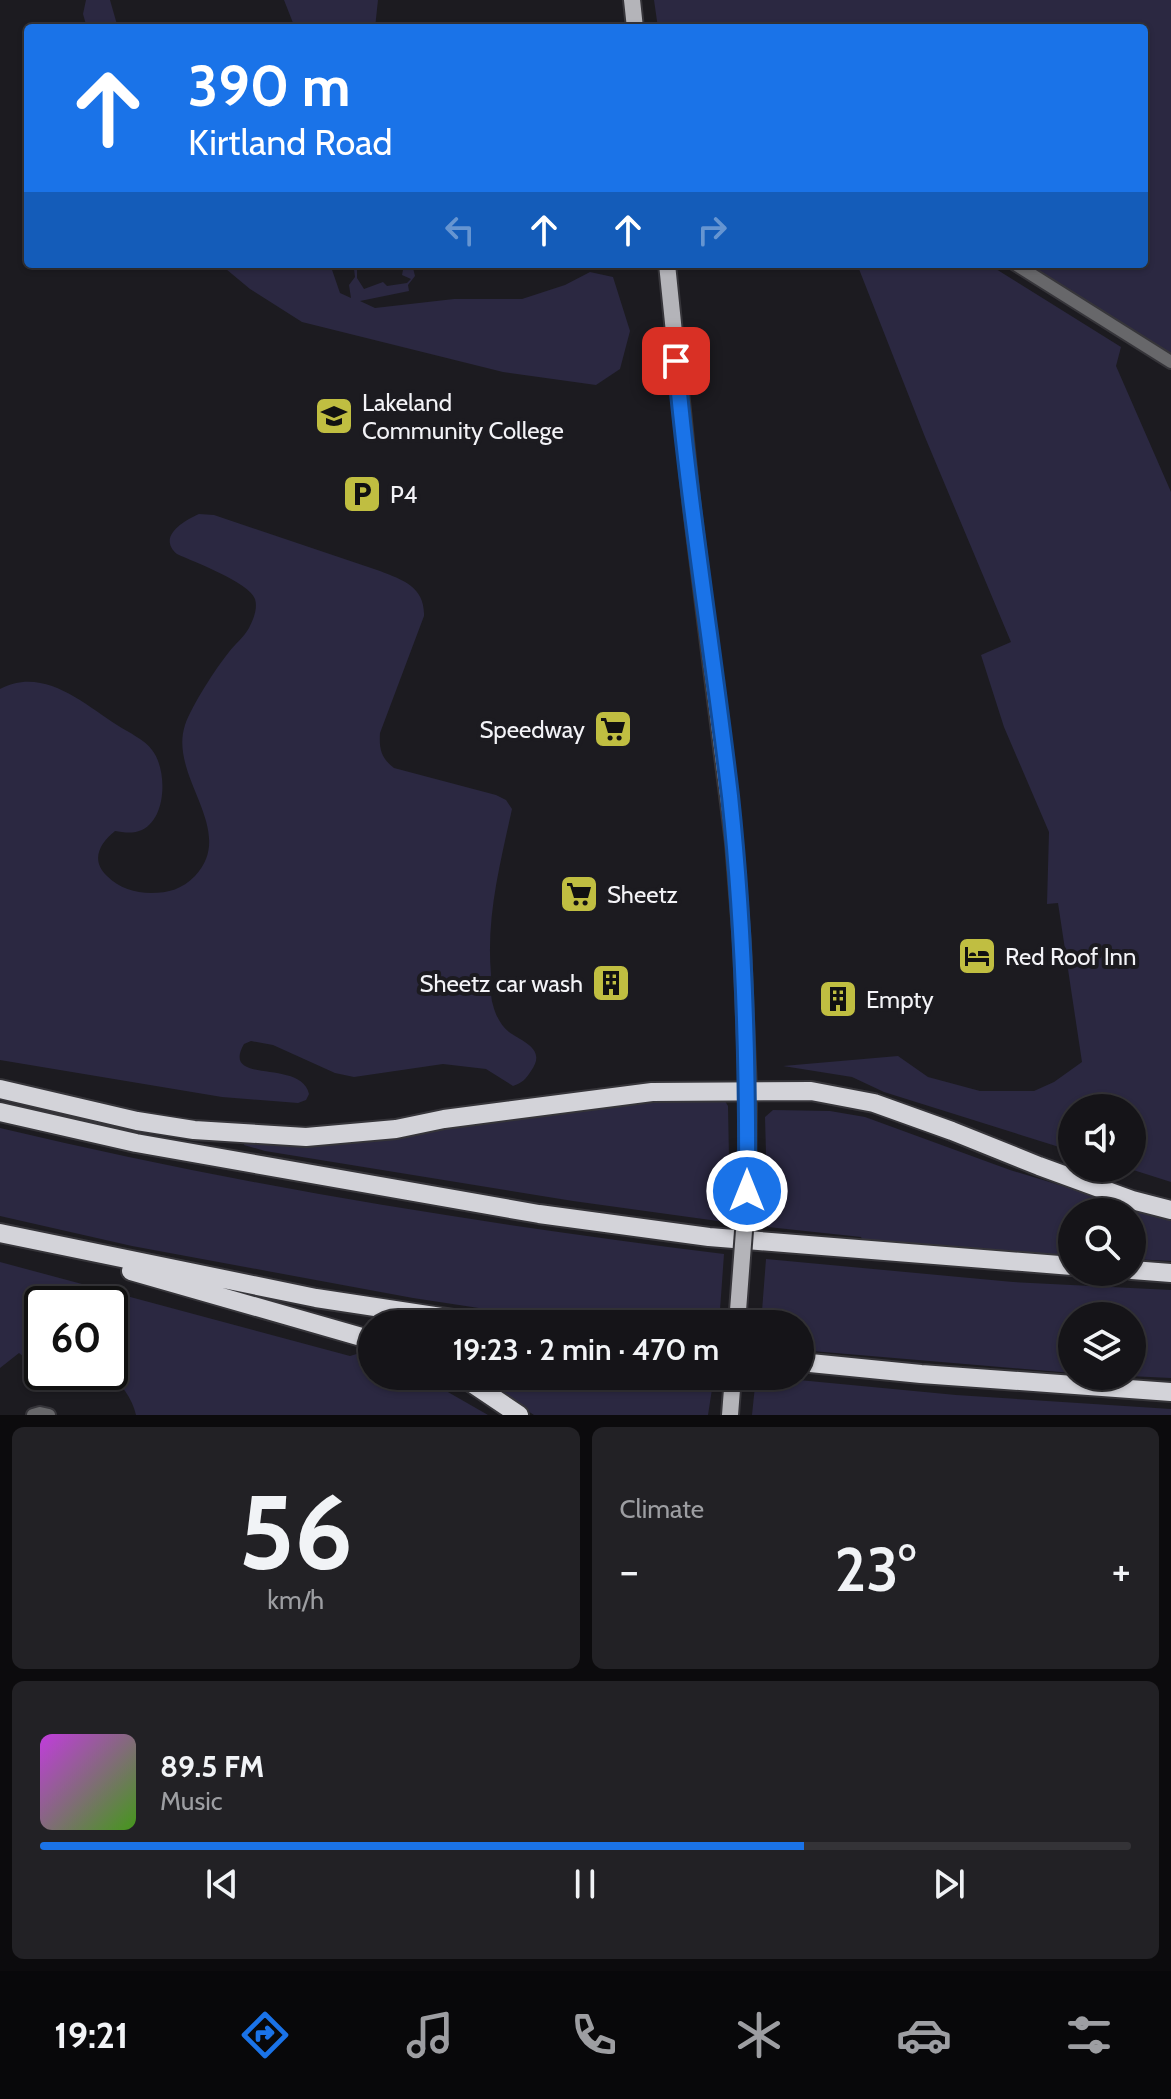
<!DOCTYPE html>
<meta charset="utf-8">
<style>
body{margin:0;font-family:Cabin,sans-serif;background:#222125;color:#f1f3f6;height:100vh;display:flex;flex-direction:column;font-size:30px;white-space:nowrap}
*{box-sizing:border-box;margin:0}
p{font-size:26px;color:#9d9ea2}
.icon{flex:none;width:44px;height:44px;fill:none;stroke:currentColor;stroke-width:2;stroke-linecap:round;stroke-linejoin:round}
.map{position:relative;height:1415px;overflow:hidden}
.side{display:flex;flex-direction:column;gap:12px;padding:12px;background:#0c0b0d;flex:1}
.side>*{flex:none}
.top-card{position:absolute;left:24px;top:24px;width:1124px;height:244px;border-radius:8px;box-shadow:0 2px 6px #0004,0 0 0 2px #343337;background:#1a73e8;color:#fff;overflow:hidden}
.controls{position:absolute;left:1058px;top:1094px;display:grid;gap:16px}
.controls a{display:grid;place-items:center;width:88px;height:88px;border-radius:50%;background:#151418;box-shadow:0 2px 6px #0004,0 0 0 2px #343337;font-size:40px}
.speed{position:absolute;left:24px;top:1286px;display:flex;gap:16px;font-size:40px;font-weight:700;text-align:center}
.speed>*{display:grid;place-content:center;width:104px;height:104px;border-radius:50%;background:#151418;box-shadow:0 2px 6px #0004,0 0 0 2px #343337;line-height:1}
.speed .limit{border:4px solid #111;border-radius:12px;background:#fff;color:#111}
.pin{position:absolute;display:grid;place-items:center;width:68px;height:68px;color:#fff;margin:-34px;border-radius:16px;box-shadow:0 4px 12px #0006}
.me{position:absolute;width:88px;margin:-44px;rotate:0deg;stroke-linejoin:round;filter:drop-shadow(0 0 6px #0008)}
.turn{display:flex;align-items:center;gap:28px;height:168px;padding:0 32px;font-size:36px}
.turn .icon{width:104px;height:104px;stroke-width:2.5}
.turn b{display:block;font-size:56px;line-height:68px}
.lanes{display:flex;align-items:center;height:76px;padding:0 32px;background:#0003;justify-content:center;gap:40px;direction:ltr}
.lanes .off{opacity:.35}
.big{font-size:60px;font-weight:600;line-height:1.1}
.side .tile{flex:1;display:flex;flex-direction:column;justify-content:center;gap:12px;min-width:0;padding:0 28px;border-radius:12px;background:#222125}
.side .dial{align-items:center;gap:0}
.dial b{font-size:104px;line-height:1}
.song{display:flex;align-items:center;gap:24px}
.cover{width:96px;height:96px;border-radius:12px;background:linear-gradient(135deg,hsl(290 70% 55%),hsl(100 70% 35%))}
.played{height:8px;border-radius:4px;background:linear-gradient(90deg,#1a73e8 70%,#343337 70%)}
.keys{display:flex;justify-content:space-around;direction:ltr}
.heat{display:flex;justify-content:space-between;align-items:center;font-size:44px;direction:ltr}
.side .tiles{flex:1;display:grid;gap:12px;grid-template-columns:1fr 1fr}
.tile:last-child{grid-column:span 2}
.trip{position:absolute;left:358px;top:1310px;width:456px;height:80px;border-radius:40px;background:#151418;box-shadow:0 2px 6px #0004,0 0 0 2px #343337;font-weight:600;line-height:80px;text-align:center}
.tabs{display:flex;height:128px;justify-content:space-around;align-items:center;background:#08080a;color:#9d9ea2}
.tabs .icon{width:56px;height:56px}
.tabs .current{color:#1a73e8}
.tabs b{font-size:36px;color:#f1f3f6}
.map>svg:first-child{display:block}
</style>
<div class="map">
<svg width="1171" height="1415" viewBox="0 0 1171 1415">
<rect width="100%" height="100%" fill="#1c1b20"/>
<path fill="#2b2841" d="M 86,0 L 110,0 L 118,28 L 87,28 L 83,14 Z
M 284,0 L 378,0 L 375,28 L 295,28 Z
M 654,0 L 1171,0 L 1171,354 L 1027,264 L 1144,264 L 1144,28 L 658,28 Z
M 220,264 L 330,264 L 340,293 L 351,298 L 349,285 L 355,277 L 354,269 L 348,264 L 365,264 L 357,269 L 357,278 L 364,289 L 383,282 L 387,286 L 407,283 L 411,279 L 402,275 L 403,270 L 406,266 L 413,268 L 415,276 L 408,285 L 409,291 L 360,301 L 375,308 L 454,299 L 522,299 L 565,285 L 590,272 L 613,277 L 630,331 L 620,369 L 596,385 L 503,372 L 302,322 L 250,289 Z
M 857,264 L 988,264 L 1121,347 L 1116,366 L 1171,492 L 1171,1182 L 1127,1168 L 1132,1168 L 1132,1108 L 1072,1108 L 1072,1151 L 884,1092 L 852,1077 L 783,1066 L 898,1056 L 928,1077 L 980,1091 L 1034,1091 L 1054,1082 L 1082,1062 L 1058,903 L 1047,904 L 1049,832 L 1004,727 L 981,655 L 1011,642 L 925,437 Z
M 199,514 L 214,515 L 380,571 C 403,580 425,587 424,616 L 380,733 C 379,749 381,758 394,768 L 496,795 L 506,800 L 512,809 C 500,864 486,918 491,974 C 491,984 490,996 493,1005 C 495,1014 501,1026 509,1032 C 523,1042 547,1049 531,1071 C 526,1079 522,1083 513,1086 L 486,1069 L 443,1064 L 354,1077 L 335,1073 L 273,1045 L 251,1041 L 244,1044 C 220,1086 301,1058 309,1094 L 306,1100 L 298,1103 L 222,1097 L 0,1060 L 0,689 C 43,666 83,703 117,725 C 128,732 145,740 152,750 C 168,770 167,822 139,831 C 131,834 122,832 115,831 C 100,843 90,860 107,876 C 119,888 135,893 151,893 C 169,893 182,889 195,876 C 238,830 168,777 185,725 C 192,705 216,668 229,652 C 235,644 244,637 249,628 C 253,620 258,609 255,599 C 249,582 194,562 177,554 C 157,537 183,521 199,514 Z
M 647,1098 L 725,1101 L 728,1106 L 729,1159 L 725,1222 L 573,1201 L 265,1151 L 244,1145 L 245,1140 L 400,1134 Z
M 773,1110 L 830,1111 L 865,1117 L 1010,1170 L 1171,1219 L 1171,1261 L 1132,1259 L 1132,1212 L 1072,1212 L 1072,1256 L 862,1239 L 861,1237 L 768,1227 L 765,1117 Z
M 0,1128 C 238,1185 481,1224 724,1254 L 719,1324 L 585,1324 L 413,1298 L 132,1246 L 0,1216 Z
M 766,1259 L 1013,1282 L 1171,1290 L 1171,1378 L 1129,1376 L 1132,1376 L 1132,1316 L 1072,1316 L 1072,1373 L 800,1350 L 800,1324 L 761,1324 Z
M 0,1262 L 350,1356 L 360,1353 L 372,1357 L 372,1376 L 420,1376 L 488,1415 L 136,1415 C 132,1397 121,1384 107,1372 L 110,1372 L 110,1304 L 42,1304 L 42,1372 L 94,1372 L 56,1382 L 19,1353 L 0,1368 Z
M 474,1376 L 714,1376 L 708,1415 L 534,1415 Z
M 756,1376 L 956,1395 L 1171,1409 L 1171,1415 L 752,1415 Z"/>
<g fill="none" stroke-linecap="round" stroke-linejoin="round">
<defs>
<path id="minor" d="M 1015,264 L 1171,362
M 33,1415 L 40,1413 L 49,1415"/>
<path id="major" d="M 632,0 L 635,28
M 667,264 L 692,509 L 734,843 L 742,944 L 748,1091 L 747,1191
M 730,1415 L 733,1376"/>
<path id="highway" d="M 0,1089 L 137,1121 L 194,1130 L 306,1137 L 396,1129 L 444,1119 L 652,1092 L 811,1091 L 874,1103 L 952,1131 L 1039,1166 L 1132,1200 L 1171,1210
M 0,1112 L 136,1143 L 539,1214 L 709,1237 L 1072,1266
M 0,1233 L 316,1298 L 487,1324
M 1132,1270 L 1171,1273
M 131,1271 L 372,1340
M 800,1362 L 921,1374 L 1171,1392
M 456,1376 L 470,1382 L 519,1415"/>
</defs>
<use href="#minor" stroke="#36353a" stroke-width="16"/>
<use href="#major" stroke="#36353a" stroke-width="20"/>
<use href="#highway" stroke="#36353a" stroke-width="22"/>
<use href="#minor" stroke="#67676a" stroke-width="12"/>
<use href="#major" stroke="#b4b4b9" stroke-width="16"/>
<use href="#highway" stroke="#d3d3d9" stroke-width="18"/>
<defs>
<path id="major-bridge" d="M 737,1324 L 747,1191"/>
</defs>
<use href="#major-bridge" stroke="#36353a" stroke-width="20" stroke-linecap="butt"/>
<use href="#major-bridge" stroke="#b4b4b9" stroke-width="16"/>
</g>
<g fill="none" stroke-linecap="round" stroke-linejoin="round">
<defs>
<path id="route" d="M 676,361 C 689,507 713,651 730,796 C 744,927 748,1059 747,1191"/>
</defs>
<use href="#route" stroke="#114b97" stroke-width="20"/>
<use href="#route" stroke="#1a73e8" stroke-width="14"/>
</g>
<defs>
<symbol id="university-square" viewBox="-11 -11 22 22"><rect x="-9" y="-9" width="18" height="18" rx="4" fill="#c0be41" stroke="#1c1b20"/><path d="M0-5L7-2L0 1L-7-2ZM-4 1L0 2.5L4 1V4Q0 6-4 4Z" fill="#111"/></symbol>
<symbol id="parking-square" viewBox="-11 -11 22 22"><rect x="-9" y="-9" width="18" height="18" rx="4" fill="#c0be41" stroke="#1c1b20"/><path d="M-3.5-5.5H1a3.5 3.5 0 0 1 0 7H-1V5.5H-3.5ZM-1-3.4V-.6H.8a1.4 1.4 0 0 0 0-2.8Z" fill="#111"/></symbol>
<symbol id="supermarket-square" viewBox="-11 -11 22 22"><rect x="-9" y="-9" width="18" height="18" rx="4" fill="#c0be41" stroke="#1c1b20"/><path d="M-6-5.5h2.5l.6 2H6L4.5 2H-2.5L-4.4-4H-6ZM-1.5 3.2a1.3 1.3 0 1 0 .1 0ZM3 3.2a1.3 1.3 0 1 0 .1 0Z" fill="#111"/></symbol>
<symbol id="hotel-square" viewBox="-11 -11 22 22"><rect x="-9" y="-9" width="18" height="18" rx="4" fill="#c0be41" stroke="#1c1b20"/><path d="M-6-4.5h1.5V1H6V5H4.5V3h-9V5H-6ZM-4 0a1.8 1.8 0 1 1 3.6 0ZM.5 0V-2.5h3Q6-2.5 6 0Z" fill="#111"/></symbol>
<symbol id="building-square" viewBox="-11 -11 22 22"><rect x="-9" y="-9" width="18" height="18" rx="4" fill="#c0be41" stroke="#1c1b20"/><path d="M-4-6H4V6H1V3H-1V6H-4ZM-2.5-4.3h1.7v1.8h-1.7ZM.8-4.3h1.7v1.8H.8ZM-2.5-1h1.7V.8h-1.7ZM.8-1h1.7V.8H.8Z" fill="#111"/></symbol>
</defs>
<g fill-rule="evenodd">
<use href="#university-square" x="312" y="394" width="44" height="44"/>
<use href="#parking-square" x="340" y="472" width="44" height="44"/>
<use href="#supermarket-square" x="591" y="707" width="44" height="44"/>
<use href="#supermarket-square" x="557" y="872" width="44" height="44"/>
<use href="#hotel-square" x="955" y="934" width="44" height="44"/>
<use href="#building-square" x="589" y="961" width="44" height="44"/>
<use href="#building-square" x="816" y="977" width="44" height="44"/>
</g>
<g text-anchor="middle" dominant-baseline="central" stroke-width="8" stroke-linejoin="round" paint-order="stroke">
<g font-size="24" fill="#f3f3f7" stroke="#1c1b20" text-anchor="start">
<text x="362" y="402">Lakeland<tspan x="362" dy="28">Community College</tspan></text>
<text x="390" y="494">P4</text>
<text x="585" y="729" text-anchor="end">Speedway</text>
<text x="607" y="894">Sheetz</text>
<text x="1005" y="956">Red Roof Inn</text>
<text x="583" y="983" text-anchor="end">Sheetz car wash</text>
<text x="866" y="999">Empty</text>
</g>
</g>
</svg>
<div class="controls">
<a><svg class="icon" aria-label="sound" viewBox="0 0 24 24"><path d="M4 9h4l5-4v14l-5-4H4zM17 9q2 3 0 6"/></svg></a>
<a><svg class="icon" aria-label="search" viewBox="0 0 24 24"><circle cx="10" cy="10" r="6"/><path d="M15 15l6 6"/></svg></a>
<a><svg class="icon" aria-label="layers" viewBox="0 0 24 24"><path d="M12 4l9 5-9 5-9-5zM3 14l9 5 9-5"/></svg></a>
</div>
<div class="speed"><div class="limit">60</div></div>
<div class="pin" style="left:676px;top:361px;background:#d93025"><svg class="icon" aria-label="arrive" viewBox="0 0 24 24"><path d="M6 21V4h12l-3 4 3 4H6"/></svg></div>
<svg class="me" style="left:747px;top:1191px" viewBox="-20 -20 40 40"><circle r="17" fill="#1a73e8" stroke="#fff" stroke-width="3"/><path d="M0-11L8 9 0 5-8 9z" fill="#fff"/></svg>
<div class="trip">19:23 · 2 min · 470 m</div>
<div class="top-card">
<div class="turn"><svg class="icon" aria-label="ahead" viewBox="0 0 24 24"><path d="M12 20V5M6 11l6-6 6 6"/></svg><div><b>390 m</b>Kirtland Road</div></div>
<div class="lanes"><svg class="icon off" aria-label="left" viewBox="0 0 24 24"><path d="M17 20v-9H6M10 6l-5 5 5 5"/></svg><svg class="icon" aria-label="ahead" viewBox="0 0 24 24"><path d="M12 20V5M6 11l6-6 6 6"/></svg><svg class="icon" aria-label="ahead" viewBox="0 0 24 24"><path d="M12 20V5M6 11l6-6 6 6"/></svg><svg class="icon off" aria-label="right" viewBox="0 0 24 24"><path d="M7 20v-9h11M14 6l5 5-5 5"/></svg></div>
</div>
</div>
<section class="side">
<div class="tiles">
<div class="tile dial"><b>56</b><p>km/h</p></div>
<div class="tile"><p>Climate</p>
<div class="heat"><a>−</a><b class="big">23°</b><a>+</a></div>
</div>
<div class="tile">
<div class="song"><i class="cover"></i><div><b>89.5 FM</b><p>Music</p></div></div>
<div class="played"></div>
<div class="keys"><svg class="icon" aria-label="previous" viewBox="0 0 24 24"><path d="M18 5L8 12l10 7zM5 5v14"/></svg><svg class="icon" aria-label="pause" viewBox="0 0 24 24"><path d="M8 5v14M16 5v14"/></svg><svg class="icon" aria-label="next" viewBox="0 0 24 24"><path d="M6 5l10 7-10 7zM19 5v14"/></svg></div>
</div>
</div>
</section>
<nav class="tabs">
<b>19:21</b>
<svg class="icon current" aria-label="directions" viewBox="0 0 24 24"><path d="M12 3l9 9-9 9-9-9zM9 14v-3h6M13 9l2 2-2 2"/></svg>
<svg class="icon" aria-label="music" viewBox="0 0 24 24"><path d="M9 18V5l10-2v13"/><circle cx="6" cy="18" r="3"/><circle cx="16" cy="16" r="3"/></svg>
<svg class="icon" aria-label="phone" viewBox="0 0 24 24"><path d="M5 4h4l2 5-3 2q2 4 5 5l2-3 5 2v4C11 20 4 13 5 4z"/></svg>
<svg class="icon" aria-label="climate" viewBox="0 0 24 24"><path d="M12 3v18M4 7l16 10M4 17L20 7"/></svg>
<svg class="icon" aria-label="car" viewBox="0 0 24 24"><path d="M5 17H2v-5l4-1 3-4h7l3 4 3 1v5h-3M9 17h6M6 11h13"/><circle cx="7" cy="17" r="2"/><circle cx="17" cy="17" r="2"/></svg>
<svg class="icon" aria-label="filters" viewBox="0 0 24 24"><path d="M4 7h16M4 17h16"/><circle cx="9" cy="7" r="2"/><circle cx="15" cy="17" r="2"/></svg>
</nav>
